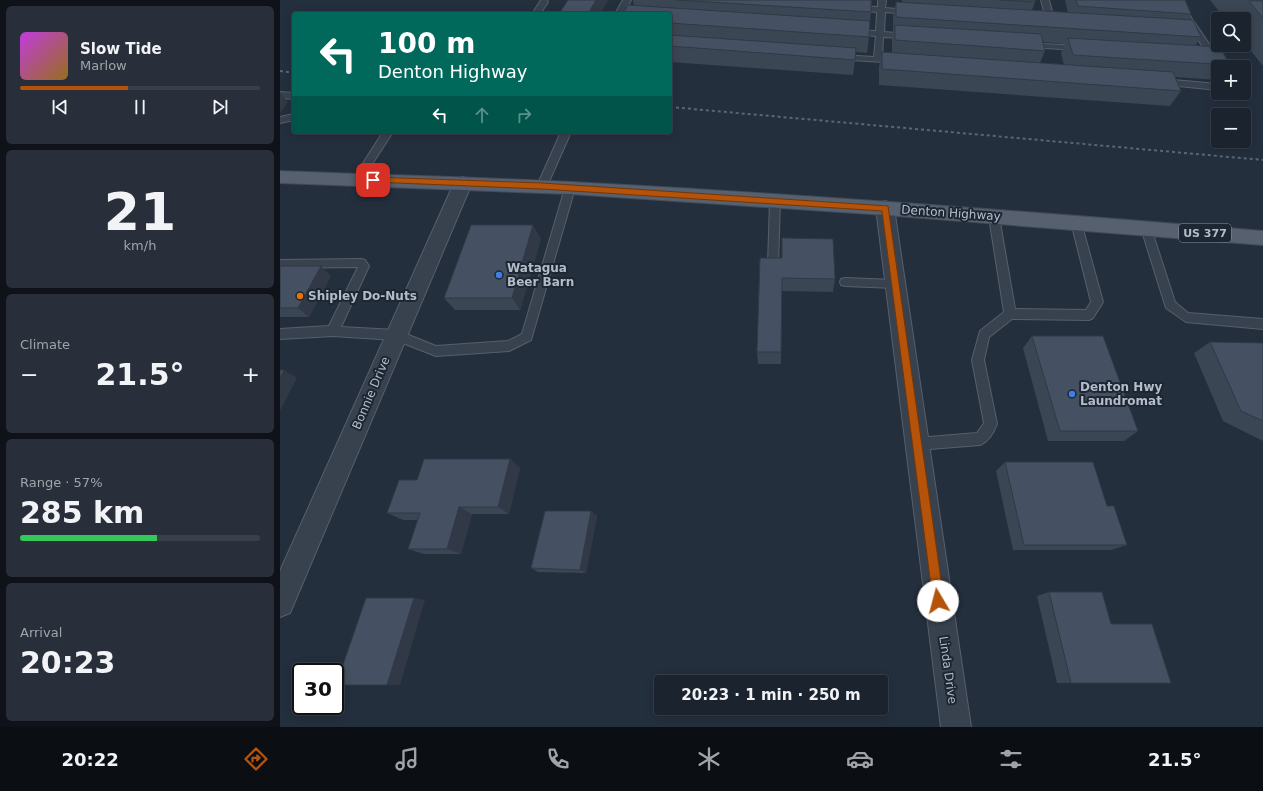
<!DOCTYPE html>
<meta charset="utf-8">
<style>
body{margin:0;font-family:"DejaVu Sans",sans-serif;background:#282f3a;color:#f1f3f6;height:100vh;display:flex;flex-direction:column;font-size:15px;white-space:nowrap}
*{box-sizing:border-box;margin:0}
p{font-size:13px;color:#a0a4aa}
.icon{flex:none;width:22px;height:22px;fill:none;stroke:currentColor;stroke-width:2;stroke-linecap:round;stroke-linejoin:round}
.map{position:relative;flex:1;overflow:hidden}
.panel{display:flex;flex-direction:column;gap:6px;padding:6px;background:#0f1319;width:280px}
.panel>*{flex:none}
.top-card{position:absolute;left:12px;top:12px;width:380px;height:122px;border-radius:4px;box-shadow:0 2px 10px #0003,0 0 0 1px #39404a;background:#00695c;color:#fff;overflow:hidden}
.tools{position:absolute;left:931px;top:12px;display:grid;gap:8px}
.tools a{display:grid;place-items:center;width:40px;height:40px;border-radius:4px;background:#1b232e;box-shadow:0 2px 10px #0003,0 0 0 1px #39404a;font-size:20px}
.speed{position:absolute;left:12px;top:663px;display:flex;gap:8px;font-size:20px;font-weight:700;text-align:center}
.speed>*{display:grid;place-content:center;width:52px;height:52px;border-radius:50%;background:#1b232e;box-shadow:0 2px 10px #0003,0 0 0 1px #39404a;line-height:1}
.speed .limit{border:2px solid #111;border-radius:6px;background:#fff;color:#111}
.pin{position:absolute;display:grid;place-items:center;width:34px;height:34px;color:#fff;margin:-17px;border-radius:8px;box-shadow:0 2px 6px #0006}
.me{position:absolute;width:44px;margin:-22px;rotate:352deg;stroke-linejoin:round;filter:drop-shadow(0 0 3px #0008)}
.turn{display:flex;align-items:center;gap:14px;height:84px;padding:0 20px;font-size:18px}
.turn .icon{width:52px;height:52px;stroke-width:2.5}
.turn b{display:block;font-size:28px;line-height:34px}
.lanes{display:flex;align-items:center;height:38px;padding:0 20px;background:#0003;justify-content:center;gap:20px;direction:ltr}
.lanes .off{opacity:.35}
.big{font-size:30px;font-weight:700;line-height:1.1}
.panel .card{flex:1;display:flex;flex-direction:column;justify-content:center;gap:6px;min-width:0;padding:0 14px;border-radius:6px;background:#282f3a}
.panel .dial{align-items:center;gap:0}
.dial b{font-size:52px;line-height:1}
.song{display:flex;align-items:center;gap:12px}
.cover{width:48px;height:48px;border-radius:6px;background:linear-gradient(135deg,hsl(290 70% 55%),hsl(40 70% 35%))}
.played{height:4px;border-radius:2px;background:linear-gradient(90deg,#b45309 45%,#39404a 45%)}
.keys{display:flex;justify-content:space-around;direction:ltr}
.heat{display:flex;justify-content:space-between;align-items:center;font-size:22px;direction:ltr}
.charge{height:6px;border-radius:3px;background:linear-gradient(90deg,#34c759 57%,#39404a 0)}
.trip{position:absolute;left:374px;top:675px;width:234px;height:40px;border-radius:4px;background:#1b232e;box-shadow:0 2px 10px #0003,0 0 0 1px #39404a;font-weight:700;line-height:40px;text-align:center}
.menu{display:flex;height:64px;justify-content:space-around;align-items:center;background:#0b0e12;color:#a0a4aa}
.menu .icon{width:28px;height:28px}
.menu .on{color:#b45309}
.menu b{font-size:18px;color:#f1f3f6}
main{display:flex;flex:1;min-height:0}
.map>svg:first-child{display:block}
</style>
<main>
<section class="panel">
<div class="card">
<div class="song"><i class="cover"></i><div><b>Slow Tide</b><p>Marlow</p></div></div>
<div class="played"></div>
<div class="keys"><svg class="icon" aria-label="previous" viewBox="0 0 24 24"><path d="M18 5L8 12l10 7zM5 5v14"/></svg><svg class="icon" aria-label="pause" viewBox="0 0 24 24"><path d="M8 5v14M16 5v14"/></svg><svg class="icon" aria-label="next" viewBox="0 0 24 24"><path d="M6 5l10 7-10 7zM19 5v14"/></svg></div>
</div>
<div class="card dial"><b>21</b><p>km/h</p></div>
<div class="card"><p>Climate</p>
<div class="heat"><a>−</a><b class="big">21.5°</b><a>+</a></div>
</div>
<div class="card"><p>Range · 57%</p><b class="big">285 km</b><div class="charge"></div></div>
<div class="card"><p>Arrival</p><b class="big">20:23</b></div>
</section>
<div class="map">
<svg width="983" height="727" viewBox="0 0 983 727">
<rect width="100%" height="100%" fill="#242f3e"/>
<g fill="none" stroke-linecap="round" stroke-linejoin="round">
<defs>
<path id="lane" d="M 261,0 L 267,0 L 268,2 L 260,14 L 252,14 Z
M 343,0 L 351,0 L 343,14 L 335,14 Z
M 598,0 L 606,0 L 605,8 L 629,10 L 633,12 L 629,14 L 605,12 L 604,32 L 628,34 L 632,36 L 628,38 L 603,37 L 602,58 L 619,59 L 619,63 L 556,59 L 556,55 L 559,55 L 594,57 L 596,36 L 574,34 L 570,32 L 574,30 L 596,31 L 597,12 L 575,10 L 571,8 L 575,6 L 598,7 Z
M 761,0 L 769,0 L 775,23 L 774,25 L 768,25 L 767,23 Z
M 891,0 L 899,0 L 945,67 L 938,67 L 938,69 Z
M 745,43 L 799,46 L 803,48 L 799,50 L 748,47 L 745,47 Z
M 882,79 L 938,84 L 938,90 L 879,84 L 878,82 L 879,80 Z
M 0,92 L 14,93 L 14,99 L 0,98 Z
M 14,114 L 14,120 L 0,123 L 0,117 Z
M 103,132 L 113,132 L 81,181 L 75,181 L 73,179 Z
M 281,132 L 291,132 L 267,186 L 265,188 L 259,188 L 257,186 Z
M 290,185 L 295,188 L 251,340 L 229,351 L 156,356 L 115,340 L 53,336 L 0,339 L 0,329 L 49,326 L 78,267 L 0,268 L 0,260 L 81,259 L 85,260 L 89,266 L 61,327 L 116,330 L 156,346 L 228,341 L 242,334 L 285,188 Z
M 495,197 L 500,201 L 498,265 L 497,268 L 493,269 L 489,268 L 488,265 L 490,201 Z
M 714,213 L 718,214 L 719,217 L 735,309 L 806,310 L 811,302 L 791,222 L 792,219 L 800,219 L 801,222 L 823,302 L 813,318 L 809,320 L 732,319 L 709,337 L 704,360 L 717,424 C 714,432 708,442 700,445 L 637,450 L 632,448 L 630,444 L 632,440 L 637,438 L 697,433 L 704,423 L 692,360 L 700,331 L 724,312 L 709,217 L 710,214 Z
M 866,224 L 870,225 L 871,228 L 895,302 L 908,313 L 983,319 L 983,329 L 906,322 L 886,308 L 861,228 L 862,225 Z
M 565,278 L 615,280 L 619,281 L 620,284 L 619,287 L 615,288 L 565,286 L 561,285 L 560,282 L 561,279 Z"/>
<path id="street" d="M 183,177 L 189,179 L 192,183 L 10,613 L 0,617 L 0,571 L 174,183 L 177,179 Z
M 605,201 L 611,203 L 614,208 L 691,727 L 661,727 L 596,208 L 599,203 Z"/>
<path id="primary" d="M 0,171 C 97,175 195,177 292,182 C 522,194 753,212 983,231 L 983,245 L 605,215 L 290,194 L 0,183 Z"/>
</defs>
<use href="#lane" stroke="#565f6c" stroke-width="2"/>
<use href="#street" stroke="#565f6c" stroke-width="2"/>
<use href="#primary" stroke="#414a57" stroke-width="2"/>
<use href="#lane" fill="#38414e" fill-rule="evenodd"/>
<use href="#street" fill="#38414e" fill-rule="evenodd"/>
<use href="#primary" fill="#56606e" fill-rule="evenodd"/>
<path stroke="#5a6575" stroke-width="2" stroke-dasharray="3 3" stroke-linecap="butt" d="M 0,71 L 14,73
M 390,107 L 983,160"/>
</g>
<path fill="#3b4654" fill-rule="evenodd" d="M 353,0 L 592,0 L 590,21 L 589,37 L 587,53 L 576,52 L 573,75 L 390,62 L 390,14 L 354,5 Z
M 622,0 L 755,0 L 755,2 L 752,10 L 788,13 L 785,0 L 905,0 L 911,14 L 907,20 L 921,37 L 915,46 L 950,65 L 948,67 L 938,67 L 938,80 L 895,77 L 901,91 L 890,106 L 599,85 L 599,67 L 602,52 L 612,53 L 612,40 L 613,32 L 613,17 L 616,2 L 622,2 ZM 763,42 L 785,44 L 781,53 L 784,65 L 760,63 L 765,51 Z
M 930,0 L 983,0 L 983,66 L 964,42 L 964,19 L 945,19 Z
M 261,239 L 240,310 L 175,310 L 164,298 Z
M 480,258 L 555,279 L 553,292 L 502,291 L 501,364 L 478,364 L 477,352 Z
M 0,266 L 51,276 L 29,317 L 0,317 Z
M 752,336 L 858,431 L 844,441 L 768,441 L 743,348 Z
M 930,342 L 983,343 L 983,441 L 943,421 L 914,353 Z
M 230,459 L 240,468 L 229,514 L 192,514 L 181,554 L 144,554 L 128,549 L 138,520 L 123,520 L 107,513 L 137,480 Z
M 725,462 L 827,506 L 847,545 L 831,550 L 733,550 L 716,471 Z
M 311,511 L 317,516 L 306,573 L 258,572 L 251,568 Z
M 769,592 L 791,683 L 777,683 L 757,596 Z"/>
<path fill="#303945" d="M 316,0 L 328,0 L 321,14 L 308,14 Z
M 0,93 L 8,102 L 0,113 Z
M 253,225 L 261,239 L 240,310 L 232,298 Z
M 41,266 L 51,276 L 29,317 L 18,308 Z
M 4,370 L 17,378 L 0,411 L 0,378 Z
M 230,459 L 240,468 L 229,514 L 218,507 Z
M 179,507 L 192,514 L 181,554 L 167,549 Z
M 311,511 L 317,516 L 306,573 L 300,570 Z
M 134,598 L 145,600 L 120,685 L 107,685 Z"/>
<path fill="#455162" stroke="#303945" d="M 288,0 L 316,0 L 308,14 L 279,14 Z
M 397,0 L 591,0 L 591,12 Z
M 720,0 L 755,0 L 755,2 Z
M 796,0 L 905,0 L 911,14 L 798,6 Z
M 969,1 L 983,1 L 983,18 Z
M 616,2 L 913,20 L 921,37 L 616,17 Z
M 348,5 L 590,21 L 589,37 L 390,23 L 390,14 L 343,14 Z
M 615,25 L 761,34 L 765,51 L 615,40 Z
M 390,35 L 576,48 L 575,60 L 390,46 Z
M 788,38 L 940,47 L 950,65 L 793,55 Z
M 602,52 L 893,72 L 901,91 L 602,69 Z
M 191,225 L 253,225 L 232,298 L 164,298 Z
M 502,238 L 553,239 L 555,279 L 502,278 L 501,352 L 477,352 L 480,258 L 502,258 Z
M 0,266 L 41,266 L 18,308 L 0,308 Z
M 752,336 L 823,336 L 858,431 L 780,431 Z
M 930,342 L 983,343 L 983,421 L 961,411 Z
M 0,370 L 4,370 L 0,378 Z
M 144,459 L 230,459 L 218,507 L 179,507 L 167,549 L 128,549 L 140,513 L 107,513 L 119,480 L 137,480 Z
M 725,462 L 813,462 L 827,506 L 834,506 L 847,545 L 744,545 Z
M 265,511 L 311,511 L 300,570 L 251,568 Z
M 769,592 L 822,592 L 831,624 L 872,624 L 891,683 L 791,683 Z
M 86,598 L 134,598 L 107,685 L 56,685 Z"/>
<path fill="#b45309" stroke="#753606" d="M 93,177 L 262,183 L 608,206 L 664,601 L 662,605 L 658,607 L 654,605 L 653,601 L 602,211 L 262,189 L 93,182 L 89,180 Z"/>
<g fill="#3f7fe0" stroke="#1d2633" stroke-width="1.5">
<circle cx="219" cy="275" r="4"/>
<circle cx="792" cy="394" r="4"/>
</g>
<circle fill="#e8710a" stroke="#1d2633" stroke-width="1.5" cx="20" cy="296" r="4"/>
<g text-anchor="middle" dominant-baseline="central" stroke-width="4" stroke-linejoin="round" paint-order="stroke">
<rect fill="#1d2633" stroke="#878f9c" stroke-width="1" x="899" y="224" width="52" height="18" rx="3"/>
<g font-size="11" font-weight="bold" fill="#b4bcc9">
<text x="925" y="233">US 377</text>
</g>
<g font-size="12" fill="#b4bcc9" stroke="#1d2633">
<text transform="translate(671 213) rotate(4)">Denton Highway</text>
<text transform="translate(91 393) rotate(-67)">Bonnie Drive</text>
<text transform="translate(668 670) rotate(82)">Linda Drive</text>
</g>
<g font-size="12" font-weight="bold" fill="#b4bcc9" stroke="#1d2633" text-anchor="start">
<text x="227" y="268">Watagua<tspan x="227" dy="14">Beer Barn</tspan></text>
<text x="28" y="296">Shipley Do-Nuts</text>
<text x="800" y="387">Denton Hwy<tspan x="800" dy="14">Laundromat</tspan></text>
</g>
</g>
</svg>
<div class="tools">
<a><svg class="icon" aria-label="search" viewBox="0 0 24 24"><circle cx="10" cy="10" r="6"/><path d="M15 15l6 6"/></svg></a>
<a>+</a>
<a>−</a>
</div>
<div class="speed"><div class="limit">30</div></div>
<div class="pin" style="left:93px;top:180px;background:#d93025"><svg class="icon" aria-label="arrive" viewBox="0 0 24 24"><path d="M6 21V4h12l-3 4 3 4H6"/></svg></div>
<svg class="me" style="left:658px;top:601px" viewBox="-20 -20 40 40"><circle r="19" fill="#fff"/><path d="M0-13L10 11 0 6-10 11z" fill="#b45309"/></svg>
<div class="trip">20:23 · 1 min · 250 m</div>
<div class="top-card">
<div class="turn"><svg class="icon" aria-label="left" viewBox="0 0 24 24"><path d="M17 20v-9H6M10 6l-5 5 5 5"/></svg><div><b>100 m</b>Denton Highway</div></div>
<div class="lanes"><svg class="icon" aria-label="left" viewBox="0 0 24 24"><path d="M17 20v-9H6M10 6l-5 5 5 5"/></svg><svg class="icon off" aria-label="ahead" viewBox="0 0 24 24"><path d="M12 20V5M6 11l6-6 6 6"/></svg><svg class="icon off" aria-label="right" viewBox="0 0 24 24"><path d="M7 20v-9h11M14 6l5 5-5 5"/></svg></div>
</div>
</div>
</main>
<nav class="menu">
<b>20:22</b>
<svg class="icon on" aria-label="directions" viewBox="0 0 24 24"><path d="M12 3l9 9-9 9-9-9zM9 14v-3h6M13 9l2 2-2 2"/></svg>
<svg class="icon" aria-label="music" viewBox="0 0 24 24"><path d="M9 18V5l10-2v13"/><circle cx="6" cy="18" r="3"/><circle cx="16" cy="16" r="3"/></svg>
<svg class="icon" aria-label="phone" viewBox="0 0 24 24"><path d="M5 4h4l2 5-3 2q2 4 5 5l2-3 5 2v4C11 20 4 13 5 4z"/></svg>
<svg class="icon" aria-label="climate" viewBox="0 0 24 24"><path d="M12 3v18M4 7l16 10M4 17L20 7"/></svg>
<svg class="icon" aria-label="car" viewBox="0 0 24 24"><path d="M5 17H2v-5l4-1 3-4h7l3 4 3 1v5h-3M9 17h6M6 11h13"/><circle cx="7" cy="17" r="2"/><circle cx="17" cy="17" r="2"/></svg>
<svg class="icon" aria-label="filters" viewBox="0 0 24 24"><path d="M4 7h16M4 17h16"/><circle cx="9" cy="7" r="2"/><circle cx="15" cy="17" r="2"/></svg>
<b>21.5°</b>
</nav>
